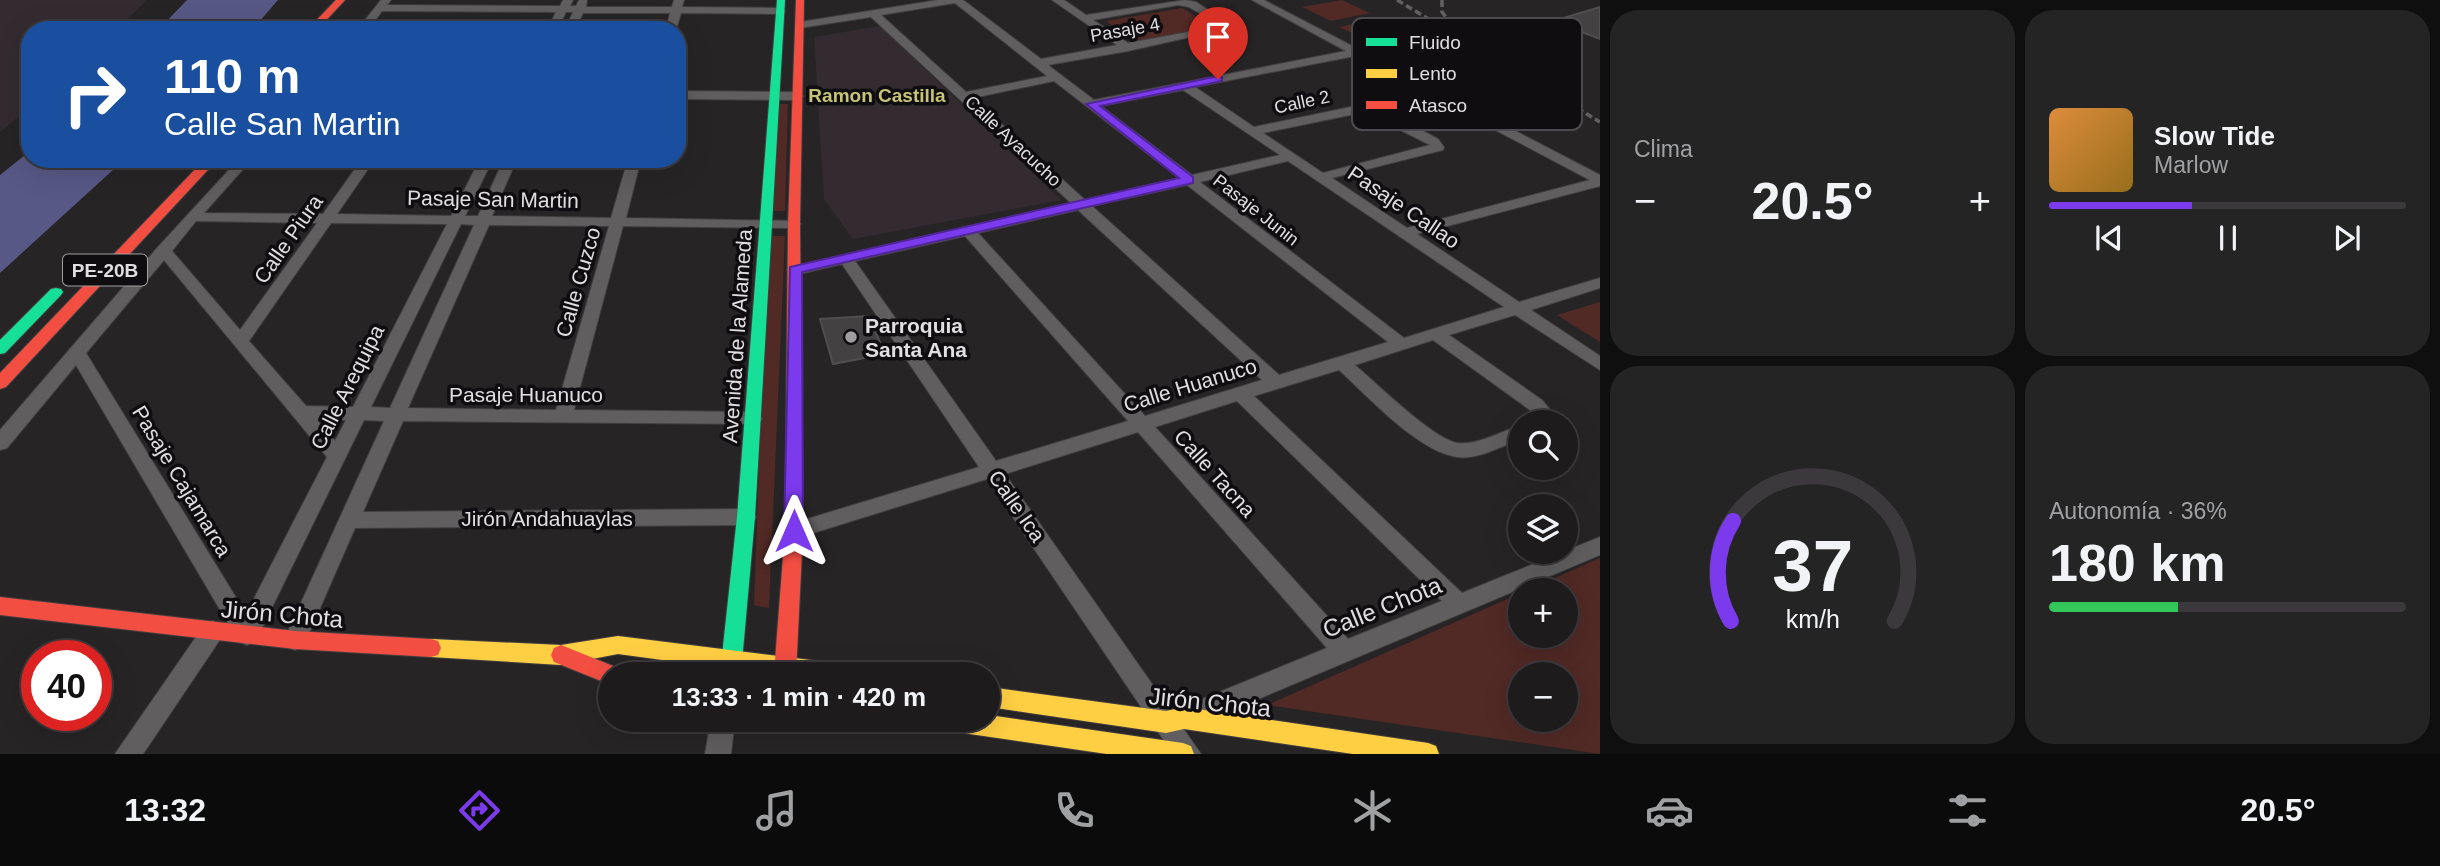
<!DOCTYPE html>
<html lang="es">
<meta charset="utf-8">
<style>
body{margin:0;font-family:Helvetica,sans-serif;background:#252425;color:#f1f3f6;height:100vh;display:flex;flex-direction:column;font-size:26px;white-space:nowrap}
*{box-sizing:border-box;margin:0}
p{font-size:23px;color:#a0a1a3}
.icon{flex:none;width:38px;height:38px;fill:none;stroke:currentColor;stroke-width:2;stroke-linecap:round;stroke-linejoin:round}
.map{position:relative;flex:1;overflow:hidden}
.drawer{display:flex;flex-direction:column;gap:10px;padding:10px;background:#100f0f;width:840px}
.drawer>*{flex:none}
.guide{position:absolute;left:21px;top:21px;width:665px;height:147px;border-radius:28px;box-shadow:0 7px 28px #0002,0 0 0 2px #3b393b;background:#1a4fa0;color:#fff;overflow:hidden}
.buttons{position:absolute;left:1508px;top:410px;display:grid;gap:14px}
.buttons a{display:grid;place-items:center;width:70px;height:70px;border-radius:50%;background:#1d1b1c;box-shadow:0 7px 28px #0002,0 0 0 2px #3b393b;font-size:35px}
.speed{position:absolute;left:21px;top:640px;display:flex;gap:14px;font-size:35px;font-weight:700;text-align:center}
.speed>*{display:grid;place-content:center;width:91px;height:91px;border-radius:50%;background:#1d1b1c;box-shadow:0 7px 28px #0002,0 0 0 2px #3b393b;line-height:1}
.speed .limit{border:10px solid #d22;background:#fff;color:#111}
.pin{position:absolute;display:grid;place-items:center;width:60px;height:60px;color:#fff;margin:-72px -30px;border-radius:50% 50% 50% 0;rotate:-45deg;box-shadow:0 0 7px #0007}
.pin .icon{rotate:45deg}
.me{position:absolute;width:77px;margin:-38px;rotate:0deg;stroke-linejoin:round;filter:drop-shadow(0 0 5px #0008)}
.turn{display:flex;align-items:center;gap:24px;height:147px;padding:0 28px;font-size:32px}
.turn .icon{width:91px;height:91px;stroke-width:2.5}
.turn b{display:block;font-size:49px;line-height:60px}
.big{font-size:52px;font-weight:600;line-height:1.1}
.drawer .widget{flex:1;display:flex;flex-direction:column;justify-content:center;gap:10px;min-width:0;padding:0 24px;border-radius:28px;background:#252425}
.drawer .dial{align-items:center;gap:0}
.dial svg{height:182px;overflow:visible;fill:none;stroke:#3b393b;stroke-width:7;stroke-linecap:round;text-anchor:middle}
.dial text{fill:#f1f3f6;stroke:none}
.song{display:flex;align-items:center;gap:21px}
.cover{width:84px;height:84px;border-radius:10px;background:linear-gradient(135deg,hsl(30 70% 55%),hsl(40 70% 35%))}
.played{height:7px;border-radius:4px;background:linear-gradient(90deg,#7c3aed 40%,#3b393b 40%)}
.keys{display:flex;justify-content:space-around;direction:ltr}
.heat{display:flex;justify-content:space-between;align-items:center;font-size:38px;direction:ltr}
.charge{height:10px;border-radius:5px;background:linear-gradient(90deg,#34c759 36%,#3b393b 0)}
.drawer .tiles{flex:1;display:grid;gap:10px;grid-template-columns:repeat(2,1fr)}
.trip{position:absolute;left:598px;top:662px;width:402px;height:70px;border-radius:35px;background:#1d1b1c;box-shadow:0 7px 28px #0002,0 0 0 2px #3b393b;font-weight:600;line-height:70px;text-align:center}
.tabs{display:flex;height:112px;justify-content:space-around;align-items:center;background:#0c0b0b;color:#a0a1a3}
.tabs .icon{width:49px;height:49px}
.tabs .on{color:#7c3aed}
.tabs b{font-size:32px;color:#f1f3f6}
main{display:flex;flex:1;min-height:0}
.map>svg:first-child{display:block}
</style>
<main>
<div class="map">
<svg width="1600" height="754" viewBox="0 0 1600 754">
<rect width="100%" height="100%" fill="#272426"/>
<path fill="#342b31" d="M 0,0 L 147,0 L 117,30 L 30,30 L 30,107 L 0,132 Z
M 880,26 L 1061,200 L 853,239 L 824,199 L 814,37 Z"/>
<path fill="#512925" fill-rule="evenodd" d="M 1342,0 L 1370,13 L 1331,21 L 1302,7 Z
M 1182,8 L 1214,27 L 1135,41 L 1106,21 Z
M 1379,18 L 1412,32 L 1370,41 L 1339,27 Z
M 775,104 L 788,104 L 785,211 L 771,211 Z
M 767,236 L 785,236 L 769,608 L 754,605 Z
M 1600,302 L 1600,342 L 1557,315 Z
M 1600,558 L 1600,754 L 1267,705 L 1521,593 L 1521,635 L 1566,635 L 1566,590 L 1528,590 ZM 1521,674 L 1566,674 L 1566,719 L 1521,719 Z"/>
<path fill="#585886" d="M 187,0 L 278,0 L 252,30 L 158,30 Z
M 30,151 L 30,159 L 125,159 L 0,273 L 0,175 Z"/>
<path fill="#444143" stroke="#524e50" stroke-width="2" d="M 1600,7 L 1600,39 L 1553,21 Z
M 869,316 L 885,354 L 833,364 L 820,319 Z"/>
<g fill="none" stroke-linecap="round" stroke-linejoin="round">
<defs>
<path id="street" d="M 381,0 L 391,0 L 387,5 L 560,6 L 563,0 L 573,0 L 570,6 L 576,6 L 579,0 L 587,0 L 586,7 L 672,7 L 674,0 L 684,0 L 682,7 L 780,8 L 785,11 L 780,14 L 681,13 L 676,30 L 666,30 L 670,13 L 583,13 L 575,30 L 565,30 L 573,12 L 566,12 L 557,30 L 547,30 L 556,12 L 382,11 L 368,30 L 357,30 Z
M 938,0 L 963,0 L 1041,59 L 1117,45 L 1052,0 L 1064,0 L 1086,15 L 1185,0 L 1196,2 L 1235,27 L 1128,51 L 1048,65 L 1094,100 L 1346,51 L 1252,0 L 1264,0 L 1600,175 L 1600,186 L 1417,234 L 1519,302 L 1600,278 L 1600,288 L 1531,310 L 1600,356 L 1600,370 L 1515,315 L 1449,335 L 1542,400 L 1556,417 L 1554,422 L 1536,422 L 1537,418 L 1530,410 L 1433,340 L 1355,365 C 1375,382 1434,440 1458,443 C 1479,445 1502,431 1521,425 L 1521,439 C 1502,446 1478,460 1457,457 C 1417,451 1368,396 1339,370 L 1254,396 L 1462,593 L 1600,537 L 1600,555 L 1194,726 L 1185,722 L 1182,714 L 1185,706 L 1327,648 L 1138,432 L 1005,474 L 1201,754 L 1173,754 L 987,479 L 794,539 L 787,537 L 784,531 L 787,525 L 979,467 L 842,264 L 795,275 L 790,273 L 787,270 L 790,267 L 1071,203 L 871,17 L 800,28 L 795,25 L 800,22 ZM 955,3 L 1047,76 L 966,92 L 881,15 ZM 1178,5 L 1189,7 L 1221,26 L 1128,43 L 1093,20 ZM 1355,56 L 1590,180 L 1407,228 L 1332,178 L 1443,150 L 1444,147 L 1438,139 L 1378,107 L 1365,104 L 1254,127 L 1195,87 ZM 1054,81 L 1179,178 L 1085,200 L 973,98 ZM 1183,90 L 1280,155 L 1192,175 L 1101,106 ZM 1365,112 L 1430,145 L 1323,173 L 1263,133 ZM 1288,161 L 1504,307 L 1404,338 L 1200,182 ZM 1187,185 L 1388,342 L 1279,375 L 1092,206 ZM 1078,210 L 1262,380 L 1145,416 L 978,233 ZM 965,236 L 1128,421 L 996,461 L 855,261 ZM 1237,401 L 1442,601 L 1348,639 L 1155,427 Z
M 677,91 L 797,92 L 803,96 L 797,100 L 677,99 Z
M 239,159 L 252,159 L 204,213 L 323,214 L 362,159 L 375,159 L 337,214 L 451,216 L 480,159 L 493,159 L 465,216 L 478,216 L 504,159 L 517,159 L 492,216 L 611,218 L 628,159 L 641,159 L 626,218 L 799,221 L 801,224 L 799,227 L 794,228 L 623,226 L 574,410 L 753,412 L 759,414 L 762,419 L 759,424 L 403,421 L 363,512 L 746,509 L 753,511 L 756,517 L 753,523 L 746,525 L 355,528 L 303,647 L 295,650 L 287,647 L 284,640 L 384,421 L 364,420 L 255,642 L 247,645 L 239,642 L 76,365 L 7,448 L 0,450 L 0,430 L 158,247 ZM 196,221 L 317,223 L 240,330 L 172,251 ZM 331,223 L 447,224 L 353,407 L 306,406 L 249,341 ZM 461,224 L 474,225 L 390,408 L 371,407 ZM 489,225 L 609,226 L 556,410 L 408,408 ZM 164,260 L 327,457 L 246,614 L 86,353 ZM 317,420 L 346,420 L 335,441 Z
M 213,621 L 221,624 L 224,631 L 221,638 L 143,754 L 115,754 L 205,624 Z
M 711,719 L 735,719 L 731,754 L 705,754 Z"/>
<path id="fast" d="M 777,0 L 785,0 L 755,517 L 741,673 L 720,674 L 737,517 Z
M 56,288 L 61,289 L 63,292 L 61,295 L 5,353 L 0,354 L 0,340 L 51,289 Z"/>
<path id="slow" d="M 618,636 L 843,664 L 850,667 L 853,674 L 766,674 L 618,654 L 561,665 L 431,657 L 424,655 L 421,648 L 424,641 L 431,639 L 561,645 Z
M 989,687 L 1166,711 L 1184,707 L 1428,743 L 1436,746 L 1439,754 L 1353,754 L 1184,729 L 1166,733 L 989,707 Z
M 989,715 L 1183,743 L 1191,746 L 1194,754 L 1107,754 L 942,730 L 934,727 L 931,719 L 989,719 Z"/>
<path id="jam" d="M 336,0 L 345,0 L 317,30 L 307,30 Z
M 796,0 L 804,0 L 800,224 L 803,531 L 796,674 L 774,674 L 785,531 L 788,224 Z
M 205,159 L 218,159 L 6,387 L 0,389 L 0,373 Z
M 0,597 L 295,631 L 431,639 L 438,641 L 441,648 L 438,655 L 431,657 L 295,649 L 0,615 Z
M 561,645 L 618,668 L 621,674 L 611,674 L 611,685 L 554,662 L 551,655 L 554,648 Z"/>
</defs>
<use href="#street" stroke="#423f41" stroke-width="2"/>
<use href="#fast" stroke="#423f41" stroke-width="2"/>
<use href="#slow" stroke="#423f41" stroke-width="2"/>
<use href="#jam" stroke="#423f41" stroke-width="2"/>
<use href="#street" fill="#605e5f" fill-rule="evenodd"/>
<use href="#fast" fill="#16e098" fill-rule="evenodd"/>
<use href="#slow" fill="#ffcf43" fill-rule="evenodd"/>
<use href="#jam" fill="#f24e42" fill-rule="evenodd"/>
<path stroke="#626061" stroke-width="3.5" stroke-dasharray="7 3.5" stroke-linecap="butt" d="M 1397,0 L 1600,122
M 1442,0 L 1442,12 L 1459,33"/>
</g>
<path fill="#7c3aed" stroke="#51269a" stroke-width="2" d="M 1218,76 L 1222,77 L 1222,81 L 1100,106 L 1193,177 L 1193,183 L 802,272 L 803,531 L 800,537 L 794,539 L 787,537 L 784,531 L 790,267 L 1179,178 L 1086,104 Z"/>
<circle fill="#a09c9f" stroke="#0f0d0f" stroke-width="2.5" cx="851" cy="337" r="7"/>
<g text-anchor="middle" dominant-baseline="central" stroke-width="7" stroke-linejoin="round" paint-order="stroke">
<g font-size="18" fill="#e1dde0" stroke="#0f0d0f">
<text transform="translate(1125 30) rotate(-10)">Pasaje 4</text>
<text transform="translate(1302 102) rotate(-12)">Calle 2</text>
<text transform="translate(1013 141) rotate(43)">Calle Ayacucho</text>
<text transform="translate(1256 210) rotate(38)">Pasaje Junin</text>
</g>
<g font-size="19" font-weight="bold" fill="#c7c476" stroke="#0f0d0f">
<text x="877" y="95">Ramon Castilla</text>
</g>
<rect fill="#0f0d0f" stroke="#a29fa1" stroke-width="2" x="63" y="254.5" width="84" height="31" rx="5"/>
<g font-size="19" font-weight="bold" fill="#e1dde0">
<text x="105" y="270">PE-20B</text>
</g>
<g font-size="21" fill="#e1dde0" stroke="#0f0d0f">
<text transform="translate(493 199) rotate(1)">Pasaje San Martin</text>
<text transform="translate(1404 207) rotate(34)">Pasaje Callao</text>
<text transform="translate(288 239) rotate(-55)">Calle Piura</text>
<text transform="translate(578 282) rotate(-74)">Calle Cuzco</text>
<text transform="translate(737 336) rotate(-86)">Avenida de la Alameda</text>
<text transform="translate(1190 385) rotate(-17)">Calle Huanuco</text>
<text transform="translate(347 387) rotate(-63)">Calle Arequipa</text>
<text x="526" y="394">Pasaje Huanuco</text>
<text transform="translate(1215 473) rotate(48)">Calle Tacna</text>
<text transform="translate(182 481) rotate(59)">Pasaje Cajamarca</text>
<text transform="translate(1017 506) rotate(55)">Calle Ica</text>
<text x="547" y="518">Jirón Andahuaylas</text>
</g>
<g font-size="21" font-weight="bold" fill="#e1dde0" stroke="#0f0d0f" text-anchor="start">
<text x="865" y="325">Parroquia<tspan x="865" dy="24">Santa Ana</tspan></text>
</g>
<g font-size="24" fill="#e1dde0" stroke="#0f0d0f">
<text transform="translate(1382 607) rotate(-22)">Calle Chota</text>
<text transform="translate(282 614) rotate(5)">Jirón Chota</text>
<text transform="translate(1210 702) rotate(6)">Jirón Chota</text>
</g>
</g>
<rect x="1352" y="18" width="230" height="112" rx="10" fill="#0f0d0f" stroke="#4e4b4e" stroke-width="2"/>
<rect x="1366" y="38" width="31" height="8" fill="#16e098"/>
<rect x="1366" y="69" width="31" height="9" fill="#ffcf43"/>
<rect x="1366" y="101" width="31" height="8" fill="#f24e42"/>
<g font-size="19" fill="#e1dde0">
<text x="1409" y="49">Fluido</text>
<text x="1409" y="80">Lento</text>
<text x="1409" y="112">Atasco</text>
</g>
</svg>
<div class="buttons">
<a><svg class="icon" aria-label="search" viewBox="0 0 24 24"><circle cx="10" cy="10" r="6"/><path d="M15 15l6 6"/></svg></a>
<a><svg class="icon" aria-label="layers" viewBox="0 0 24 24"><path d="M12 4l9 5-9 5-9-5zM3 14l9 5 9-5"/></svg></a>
<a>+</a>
<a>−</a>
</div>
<div class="speed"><div class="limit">40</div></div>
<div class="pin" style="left:1218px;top:79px;background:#d93025"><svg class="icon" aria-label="arrive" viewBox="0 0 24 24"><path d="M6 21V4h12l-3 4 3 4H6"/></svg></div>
<svg class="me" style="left:794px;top:531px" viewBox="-20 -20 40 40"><path d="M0-17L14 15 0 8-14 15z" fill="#7c3aed" stroke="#fff" stroke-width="4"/></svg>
<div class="trip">13:33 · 1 min · 420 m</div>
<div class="guide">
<div class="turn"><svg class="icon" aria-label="right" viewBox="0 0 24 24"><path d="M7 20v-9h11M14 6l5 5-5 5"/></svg><div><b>110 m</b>Calle San Martin</div></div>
</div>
</div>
<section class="drawer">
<div class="tiles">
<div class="widget"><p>Clima</p>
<div class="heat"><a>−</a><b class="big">20.5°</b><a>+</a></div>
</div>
<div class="widget">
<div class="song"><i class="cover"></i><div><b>Slow Tide</b><p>Marlow</p></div></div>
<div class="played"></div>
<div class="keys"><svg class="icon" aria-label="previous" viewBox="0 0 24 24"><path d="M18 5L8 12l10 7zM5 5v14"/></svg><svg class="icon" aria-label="pause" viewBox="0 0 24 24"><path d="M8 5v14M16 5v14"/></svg><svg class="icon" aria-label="next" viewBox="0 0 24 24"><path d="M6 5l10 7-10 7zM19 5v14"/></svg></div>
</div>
<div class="widget dial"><svg viewBox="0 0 100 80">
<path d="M14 69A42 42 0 1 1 86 69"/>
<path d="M14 69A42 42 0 0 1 15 25" stroke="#7c3aed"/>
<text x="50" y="56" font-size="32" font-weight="700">37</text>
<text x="50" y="72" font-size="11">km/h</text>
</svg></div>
<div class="widget"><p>Autonomía · 36%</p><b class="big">180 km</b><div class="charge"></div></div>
</div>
</section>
</main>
<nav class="tabs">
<b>13:32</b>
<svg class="icon on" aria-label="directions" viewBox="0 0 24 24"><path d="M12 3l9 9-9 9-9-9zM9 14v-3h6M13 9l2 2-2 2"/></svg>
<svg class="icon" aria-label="music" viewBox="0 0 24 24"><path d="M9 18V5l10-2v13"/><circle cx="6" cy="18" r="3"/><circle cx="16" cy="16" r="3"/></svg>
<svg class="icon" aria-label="phone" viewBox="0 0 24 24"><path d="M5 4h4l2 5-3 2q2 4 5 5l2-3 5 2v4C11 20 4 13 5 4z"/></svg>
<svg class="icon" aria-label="climate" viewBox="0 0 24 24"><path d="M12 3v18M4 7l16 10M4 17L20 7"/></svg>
<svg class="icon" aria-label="car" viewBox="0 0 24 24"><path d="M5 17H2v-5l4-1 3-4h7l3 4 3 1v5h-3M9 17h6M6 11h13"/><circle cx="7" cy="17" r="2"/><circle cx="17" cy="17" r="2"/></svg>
<svg class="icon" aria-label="filters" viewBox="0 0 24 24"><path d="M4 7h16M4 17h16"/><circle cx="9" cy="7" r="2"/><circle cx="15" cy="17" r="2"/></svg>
<b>20.5°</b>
</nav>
